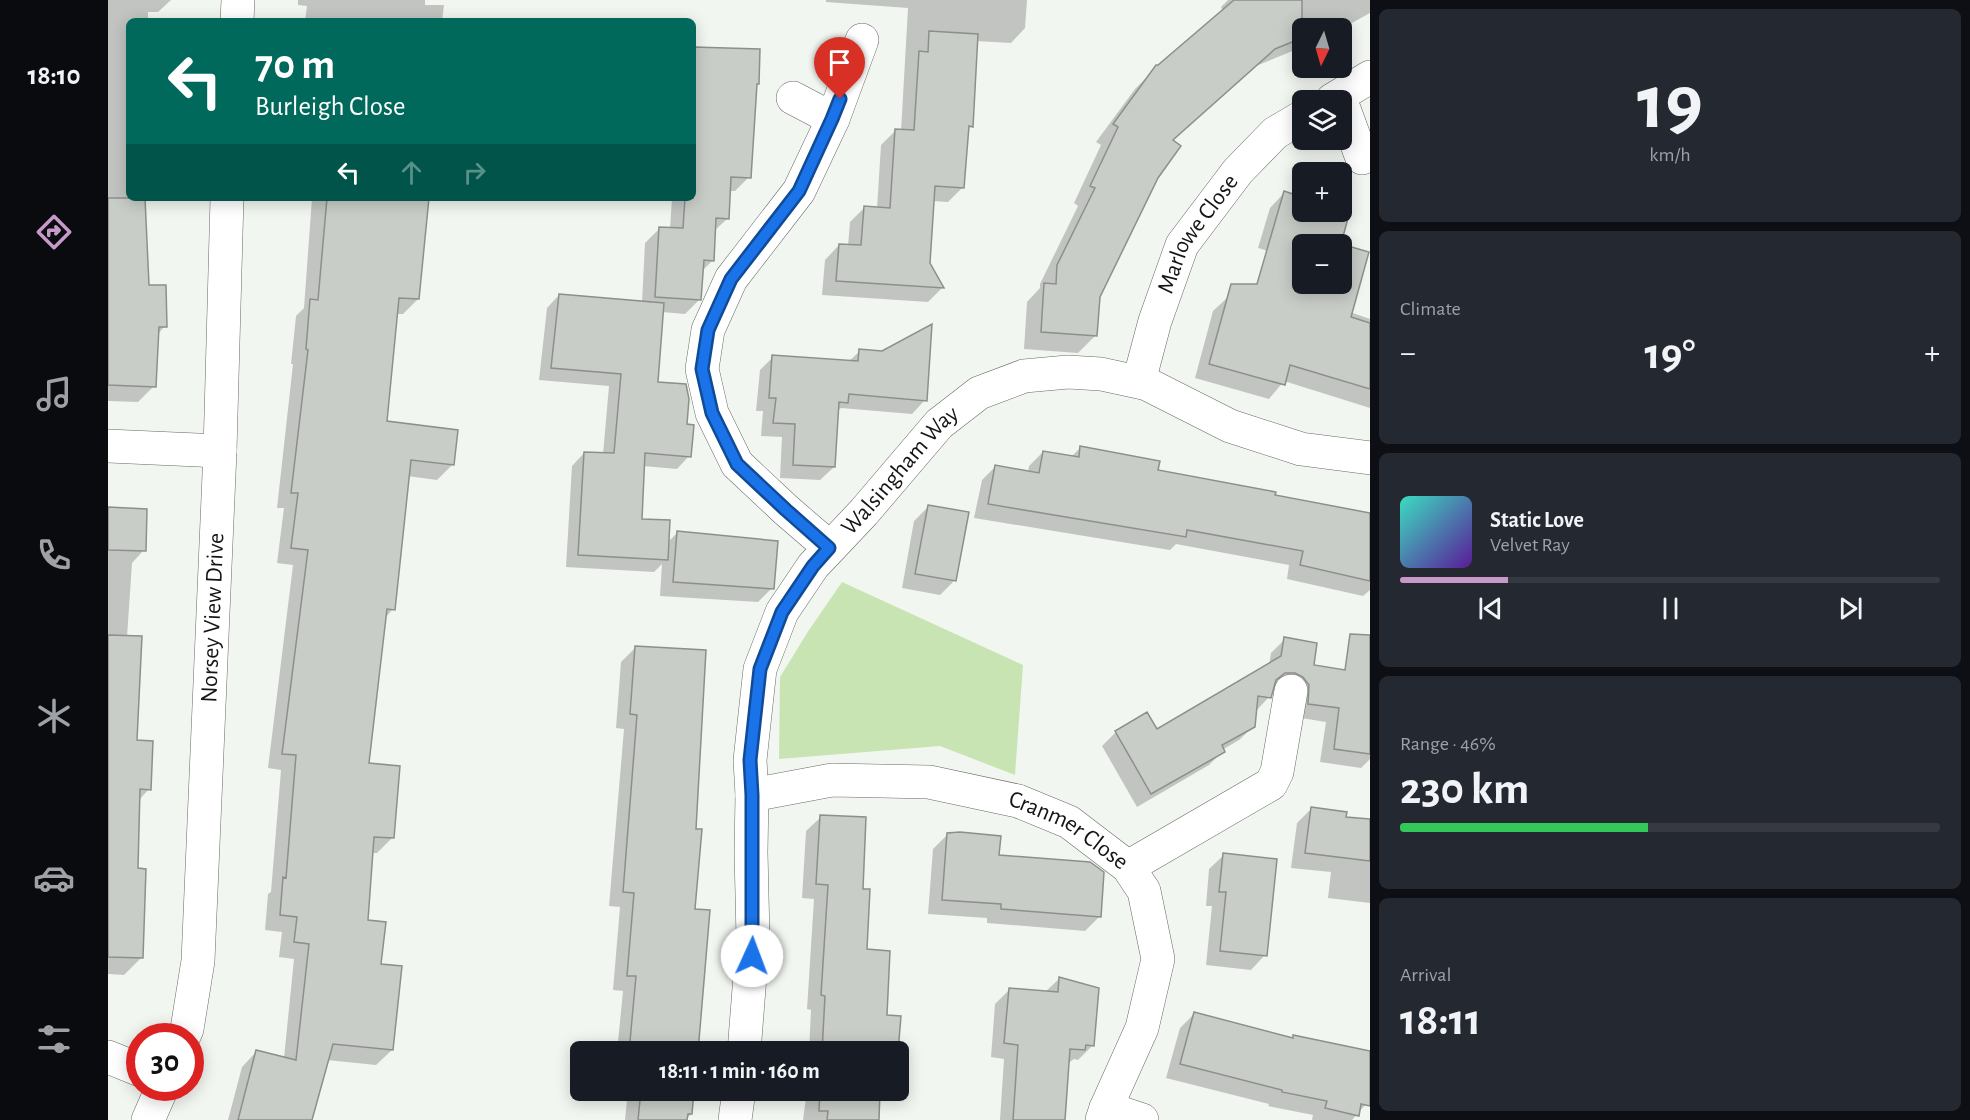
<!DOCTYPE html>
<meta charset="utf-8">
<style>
body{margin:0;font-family:"Alegreya Sans",sans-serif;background:#242831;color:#f1f3f6;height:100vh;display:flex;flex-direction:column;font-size:22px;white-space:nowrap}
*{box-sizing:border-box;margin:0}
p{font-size:20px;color:#9ea1a6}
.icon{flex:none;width:33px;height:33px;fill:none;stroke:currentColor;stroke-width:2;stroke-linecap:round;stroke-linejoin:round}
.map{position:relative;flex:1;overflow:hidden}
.panel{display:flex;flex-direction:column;gap:9px;padding:9px;background:#0d0f14;width:600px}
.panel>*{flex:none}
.banner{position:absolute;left:18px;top:18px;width:570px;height:183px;border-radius:9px;box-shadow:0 3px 15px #0003;background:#00695c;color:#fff;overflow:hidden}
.needle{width:39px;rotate:185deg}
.fabs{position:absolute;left:1184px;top:18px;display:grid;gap:12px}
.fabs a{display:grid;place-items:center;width:60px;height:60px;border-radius:9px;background:#171b24;box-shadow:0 3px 15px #0003;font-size:30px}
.speed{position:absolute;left:18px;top:1023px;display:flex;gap:12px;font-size:30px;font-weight:700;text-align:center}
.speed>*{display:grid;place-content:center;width:78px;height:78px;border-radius:50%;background:#171b24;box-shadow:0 3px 15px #0003;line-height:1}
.speed .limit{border:9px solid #d22;background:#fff;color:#111}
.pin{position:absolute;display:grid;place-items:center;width:51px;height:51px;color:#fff;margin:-62px -26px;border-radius:50% 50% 50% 0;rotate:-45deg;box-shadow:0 0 6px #0007}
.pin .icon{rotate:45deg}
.me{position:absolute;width:66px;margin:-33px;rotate:2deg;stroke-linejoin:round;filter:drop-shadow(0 0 4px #0008)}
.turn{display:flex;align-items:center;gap:21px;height:126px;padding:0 30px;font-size:27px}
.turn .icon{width:78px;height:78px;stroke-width:2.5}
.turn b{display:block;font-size:42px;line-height:51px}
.lanes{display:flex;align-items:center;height:57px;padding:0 30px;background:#0003;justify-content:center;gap:30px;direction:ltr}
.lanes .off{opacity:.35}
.big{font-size:45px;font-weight:700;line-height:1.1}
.panel .widget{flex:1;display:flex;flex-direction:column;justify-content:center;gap:9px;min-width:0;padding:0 21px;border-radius:9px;background:#242831}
.panel .dial{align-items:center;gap:0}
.dial b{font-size:78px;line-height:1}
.song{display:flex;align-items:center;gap:18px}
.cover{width:72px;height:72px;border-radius:9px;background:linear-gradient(135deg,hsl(170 70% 55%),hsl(270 70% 35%))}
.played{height:6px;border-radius:3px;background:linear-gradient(90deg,#c799c8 20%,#363941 20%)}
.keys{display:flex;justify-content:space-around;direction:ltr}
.heat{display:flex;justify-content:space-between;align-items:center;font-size:33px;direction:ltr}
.charge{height:9px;border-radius:4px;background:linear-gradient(90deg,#34c759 46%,#363941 0)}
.trip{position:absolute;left:462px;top:1041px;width:339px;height:60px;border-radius:9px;background:#171b24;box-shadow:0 3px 15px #0003;font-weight:700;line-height:60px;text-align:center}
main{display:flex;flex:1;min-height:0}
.tabs{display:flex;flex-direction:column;width:108px;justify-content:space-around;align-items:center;background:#090b0e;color:#9ea1a6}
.tabs .icon{width:42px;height:42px}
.tabs .on{color:#c799c8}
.tabs b{font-size:27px;color:#f1f3f6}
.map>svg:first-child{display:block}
</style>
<main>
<nav class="tabs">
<b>18:10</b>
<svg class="icon on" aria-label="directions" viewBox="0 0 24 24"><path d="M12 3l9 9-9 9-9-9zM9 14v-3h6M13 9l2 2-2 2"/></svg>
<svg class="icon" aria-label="music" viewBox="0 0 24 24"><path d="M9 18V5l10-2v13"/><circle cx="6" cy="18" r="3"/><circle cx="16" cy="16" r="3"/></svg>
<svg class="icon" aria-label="phone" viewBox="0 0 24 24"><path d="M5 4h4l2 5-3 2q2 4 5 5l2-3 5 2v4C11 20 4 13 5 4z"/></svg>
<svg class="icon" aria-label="climate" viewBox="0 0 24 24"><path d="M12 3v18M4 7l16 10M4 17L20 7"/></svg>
<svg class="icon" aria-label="car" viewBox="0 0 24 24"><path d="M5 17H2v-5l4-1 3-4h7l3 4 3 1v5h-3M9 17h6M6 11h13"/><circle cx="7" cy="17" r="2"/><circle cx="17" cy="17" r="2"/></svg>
<svg class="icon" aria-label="filters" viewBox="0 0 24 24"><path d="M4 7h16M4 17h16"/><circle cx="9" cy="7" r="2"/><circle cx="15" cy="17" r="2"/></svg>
</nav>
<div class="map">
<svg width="1262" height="1120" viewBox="0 0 1262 1120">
<rect width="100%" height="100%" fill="#f2f6f0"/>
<path fill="#c8e4b3" d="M 734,582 L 915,665 L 907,775 L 832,746 L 671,759 L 672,677 L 701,630 Z"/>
<path fill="#0003" d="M 0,0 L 63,0 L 50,12 L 40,12 L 40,21 L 21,21 L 21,198 L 36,198 L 40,287 L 57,326 L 49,335 L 46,386 L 30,402 L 0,401 Z
M 190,0 L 317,0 L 317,5 L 336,5 L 334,21 L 197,21 L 199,6 L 190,5 Z
M 718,0 L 919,0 L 917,28 L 903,43 L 868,41 L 863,126 L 859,130 L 855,187 L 840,202 L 825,201 L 821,264 L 834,288 L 820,302 L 714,295 L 717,260 L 731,245 L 740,246 L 742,222 L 756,208 L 769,209 L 773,145 L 788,130 L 793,131 L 800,8 L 718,2 Z
M 1120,0 L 1262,0 L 1262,13 L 1233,29 L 1194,28 L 1194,47 L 1148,66 L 1063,141 L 1048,178 L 990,297 L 988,335 L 970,353 L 916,349 L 919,302 L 932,288 L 932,284 L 970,206 L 966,203 L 993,145 L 988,142 L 1027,89 L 1045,71 L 1115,12 L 1113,7 Z
M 585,49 L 650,84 L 647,87 L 641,177 L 627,191 L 621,191 L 620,218 L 605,232 L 604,261 L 594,271 L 592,299 L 577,314 L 554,312 L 549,383 L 578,426 L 581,456 L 569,469 L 535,466 L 532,520 L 559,543 L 569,533 L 664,588 L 650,602 L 552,596 L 554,564 L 546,572 L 458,567 L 464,466 L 476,453 L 495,454 L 501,386 L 431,380 L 439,308 L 451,295 L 534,302 L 537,243 L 551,229 L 562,229 L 564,198 L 585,198 Z
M 1176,193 L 1194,198 L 1194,212 L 1233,212 L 1233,210 L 1240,212 L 1231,244 L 1194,244 L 1194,261 L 1150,248 L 1162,208 Z
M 204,198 L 319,198 L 310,299 L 295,314 L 288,314 L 277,422 L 344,465 L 329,480 L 299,476 L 285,609 L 277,618 L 260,765 L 284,838 L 269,853 L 263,853 L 258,921 L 272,966 L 284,1050 L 268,1065 L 219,1060 L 203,1120 L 120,1120 L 134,1067 L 149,1051 L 176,1058 L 186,959 L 171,957 L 174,932 L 157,930 L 160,894 L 163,892 L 173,770 L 160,768 L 185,565 L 169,563 L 176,508 L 169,508 L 185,364 L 183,364 L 188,316 L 196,308 Z
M 1233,245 L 1242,312 L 1262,319 L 1262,408 L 1176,381 L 1161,399 L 1087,378 L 1105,311 L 1120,297 L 1198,318 L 1208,284 L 1233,284 Z
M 752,351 L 817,400 L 804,414 L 733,408 L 729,411 L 726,467 L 712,480 L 672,478 L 674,437 L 653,436 L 655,411 L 648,411 L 652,370 L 665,357 L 740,362 Z
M 973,447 L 1048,471 L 1166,496 L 1262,514 L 1262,590 L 1255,596 L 1179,579 L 1181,565 L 1068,544 L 1062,550 L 866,518 L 874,480 L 888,466 L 920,472 L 921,466 L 935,452 L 963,457 Z
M 821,506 L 859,514 L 846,581 L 832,595 L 794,588 L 806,521 Z
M 0,509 L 36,550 L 24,563 L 19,637 L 27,741 L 41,789 L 30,801 L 28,870 L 33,958 L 16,975 L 0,974 Z
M 1177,639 L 1204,666 L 1262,675 L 1262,759 L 1253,768 L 1212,762 L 1218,722 L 1187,717 L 1172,686 L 1163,686 L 1161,697 L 1147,712 L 1146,726 L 1131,740 L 1114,750 L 1115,751 L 1101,765 L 1029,807 L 994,746 L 1008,732 L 1039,714 L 1048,731 L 1161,665 L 1163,653 Z
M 528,647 L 586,830 L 585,910 L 588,1052 L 509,1052 L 515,991 L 505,990 L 512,907 L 501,906 L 516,729 L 508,728 L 513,662 Z
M 1203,809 L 1236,818 L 1262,821 L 1262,903 L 1220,898 L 1223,872 L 1183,868 L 1189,823 Z
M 713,817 L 753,891 L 757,951 L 789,1052 L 701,1052 L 703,1010 L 699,1009 L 706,899 L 694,898 L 698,831 Z
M 840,834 L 890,856 L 992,916 L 977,931 L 879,923 L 879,918 L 820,914 L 825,849 Z
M 1116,855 L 1157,955 L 1143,970 L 1098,965 L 1104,906 L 1098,906 L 1101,869 Z
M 951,979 L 985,1045 L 970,1060 L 966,1059 L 959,1064 L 956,1120 L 892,1120 L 896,1059 L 883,1057 L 887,1004 L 901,990 L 937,992 Z
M 1086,1014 L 1184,1039 L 1186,1037 L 1258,1104 L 1244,1120 L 1204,1120 L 1205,1115 L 1160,1106 L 1161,1104 L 1058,1078 L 1072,1028 Z
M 520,1090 L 585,1090 L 583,1114 L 577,1120 L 517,1120 Z
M 699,1090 L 774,1090 L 771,1092 L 769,1120 L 695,1120 Z"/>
<path fill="#c9cdc7" stroke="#8c908a" stroke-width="1.5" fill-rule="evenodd" d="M 1126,0 L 1194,0 L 1194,38 L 1167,49 L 1065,140 L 1073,146 L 1050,178 L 992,297 L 989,336 L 933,332 L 936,283 L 948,284 L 949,265 L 987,188 L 982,186 L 1010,127 L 1005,124 L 1048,65 L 1050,65 Z
M 821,31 L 870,34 L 865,127 L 861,126 L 856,188 L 827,186 L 822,263 L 836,288 L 728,281 L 731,244 L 753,245 L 756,206 L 782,208 L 787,129 L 806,130 L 811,51 L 820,52 Z
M 585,47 L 652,49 L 651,84 L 649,84 L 643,178 L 623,177 L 621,219 L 608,218 L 606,261 L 596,260 L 593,300 L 547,297 L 551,227 L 575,228 L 577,198 L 585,198 Z
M 1176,191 L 1194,197 L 1194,212 L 1233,212 L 1233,208 L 1242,211 L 1233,244 L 1261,252 L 1243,317 L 1262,323 L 1262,389 L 1182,365 L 1177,385 L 1101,364 L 1123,284 L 1149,284 ZM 1194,244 L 1233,244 L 1233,284 L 1194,284 Z
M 0,198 L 37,198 L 41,285 L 58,285 L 59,327 L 51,327 L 48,387 L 0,385 Z
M 219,198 L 321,198 L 311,299 L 291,298 L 279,421 L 350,430 L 346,465 L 303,460 L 287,610 L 279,609 L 261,763 L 292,766 L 286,838 L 266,837 L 260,920 L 278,922 L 273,964 L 294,966 L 285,1050 L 225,1044 L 204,1120 L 130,1120 L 148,1050 L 188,1060 L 201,944 L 186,942 L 189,917 L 172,915 L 175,877 L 178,878 L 188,755 L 174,754 L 200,550 L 183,548 L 190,493 L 183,493 L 200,350 L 198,349 L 202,299 L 210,300 Z
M 451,294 L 556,303 L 550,382 L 578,384 L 581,399 L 579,424 L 586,425 L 583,457 L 537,453 L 534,519 L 562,520 L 560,560 L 470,555 L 476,452 L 506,453 L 513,374 L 443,368 Z
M 824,324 L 819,401 L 741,394 L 740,403 L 731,402 L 727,467 L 685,465 L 687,424 L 665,423 L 668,398 L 661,398 L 664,355 L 750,361 L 751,349 L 774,351 Z
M 972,446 L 1052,461 L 1050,470 L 1168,492 L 1167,495 L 1262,513 L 1262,581 L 1192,565 L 1195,551 L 1079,530 L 1078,537 L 880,504 L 887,465 L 931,473 L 935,451 L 971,457 Z
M 820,505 L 861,512 L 848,581 L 807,574 Z
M 0,507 L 39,509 L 38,551 L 0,550 Z
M 569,531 L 670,541 L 666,589 L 565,582 Z
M 1242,634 L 1262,635 L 1262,754 L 1226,749 L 1231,708 L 1200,704 L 1201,685 L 1195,677 L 1187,673 L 1177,673 L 1168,680 L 1163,698 L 1150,696 L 1147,727 L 1114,745 L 1117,752 L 1043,794 L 1007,731 L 1039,712 L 1049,729 L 1173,656 L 1176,637 L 1209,643 L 1206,665 L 1237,670 Z
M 0,635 L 34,636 L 29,740 L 45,741 L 43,790 L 32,789 L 30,868 L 38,869 L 35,958 L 0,957 Z
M 527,646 L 598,650 L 588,829 L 594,829 L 587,909 L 602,910 L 590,1052 L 521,1052 L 528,976 L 519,976 L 526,893 L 515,892 L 529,715 L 522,714 Z
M 1203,807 L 1239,812 L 1238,817 L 1262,819 L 1262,861 L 1197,853 Z
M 712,815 L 758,817 L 755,889 L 762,889 L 759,949 L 782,951 L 779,1015 L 793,1016 L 790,1052 L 714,1052 L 717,996 L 713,995 L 720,885 L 708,884 Z
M 852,832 L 893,836 L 891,855 L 982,862 L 996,872 L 993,917 L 893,909 L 893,904 L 834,900 L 839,833 Z
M 1115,853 L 1169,859 L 1159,956 L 1112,951 L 1118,892 L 1111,892 Z
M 951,977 L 991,988 L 986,1046 L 978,1045 L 977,1050 L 962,1049 L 957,1120 L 905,1120 L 910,1045 L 896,1043 L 901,988 L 950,992 Z
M 1086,1012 L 1185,1038 L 1185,1035 L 1262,1051 L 1262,1106 L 1253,1104 L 1251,1116 L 1217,1108 L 1219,1101 L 1174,1092 L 1174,1090 L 1072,1064 Z
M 533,1090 L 586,1090 L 584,1114 L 580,1114 L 579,1120 L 530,1120 Z
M 712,1090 L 772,1090 L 771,1120 L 719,1120 L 720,1111 L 711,1111 Z"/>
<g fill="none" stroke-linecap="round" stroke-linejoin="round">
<defs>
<g id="minor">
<path d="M 129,21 L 130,0"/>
<path d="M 685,98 L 725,119 L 691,191 L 623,279 L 600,330 L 594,369 L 604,413 L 629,464 L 678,510 L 721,547"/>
<path d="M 1224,100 L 1262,77"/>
<path d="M 1233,101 L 1254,158"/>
<path d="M 725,119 L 754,40"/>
<path id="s1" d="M 1031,381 L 1047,321 L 1074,245 L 1130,171 L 1167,133 L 1194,117"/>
<path d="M 0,446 L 112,451"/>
<path id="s2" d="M 644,795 L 724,780 L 821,782 L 910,801 L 961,822 L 1020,867 L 1036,891 L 1050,959 L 1034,1028 L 998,1108 L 994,1120"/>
<path d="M 1020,867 L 1163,784 L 1169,772 L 1183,691"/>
<path id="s3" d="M 76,1036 L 79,1029 L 90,961 L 112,451 L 119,198"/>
<path id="s4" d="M 636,1052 L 645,938 L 643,852 L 644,795 L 642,760 L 652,669 L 674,612 L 705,566 L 756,512 L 831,424 L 871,393 L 916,376 L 960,372 L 993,374 L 1039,384 L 1122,426 L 1193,449 L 1262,458"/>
<path d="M 0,1057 L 32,1070"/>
<path d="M 998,1108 L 1034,1120"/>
<path d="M 40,1120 L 54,1088"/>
<path d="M 627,1120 L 631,1090"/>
</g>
</defs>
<use href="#minor" stroke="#676a65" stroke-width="34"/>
<use href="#minor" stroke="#fff" stroke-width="33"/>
</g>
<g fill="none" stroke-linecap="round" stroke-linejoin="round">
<defs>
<path id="route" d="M 644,956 L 644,795 L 642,760 L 652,669 L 674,612 L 705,566 L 721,548 L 678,510 L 629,464 L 604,413 L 594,369 L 600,330 L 623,279 L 691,191 L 724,119 L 732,99"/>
</defs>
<use href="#route" stroke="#114b97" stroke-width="15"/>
<use href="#route" stroke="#1a73e8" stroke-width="10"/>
</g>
<g text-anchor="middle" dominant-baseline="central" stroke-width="4.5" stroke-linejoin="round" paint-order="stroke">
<g font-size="24" fill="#151614" stroke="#fff">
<text stroke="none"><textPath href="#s1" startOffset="160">Marlowe Close</textPath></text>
<text stroke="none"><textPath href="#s4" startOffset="630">Walsingham Way</textPath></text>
<text stroke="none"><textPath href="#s3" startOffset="420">Norsey View Drive</textPath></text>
<text stroke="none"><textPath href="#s2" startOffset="328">Cranmer Close</textPath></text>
</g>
</g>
</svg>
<div class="fabs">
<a><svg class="needle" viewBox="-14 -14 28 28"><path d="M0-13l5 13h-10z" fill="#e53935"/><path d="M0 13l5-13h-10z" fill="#9ea1a6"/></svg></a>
<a><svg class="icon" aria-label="layers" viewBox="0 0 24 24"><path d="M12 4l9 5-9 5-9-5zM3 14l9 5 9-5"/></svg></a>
<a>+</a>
<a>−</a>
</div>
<div class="speed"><div class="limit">30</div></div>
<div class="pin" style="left:732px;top:99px;background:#d93025"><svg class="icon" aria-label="arrive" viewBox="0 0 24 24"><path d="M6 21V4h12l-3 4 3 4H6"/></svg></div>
<svg class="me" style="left:644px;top:956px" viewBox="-20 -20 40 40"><circle r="19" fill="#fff"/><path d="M0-13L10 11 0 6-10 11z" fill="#1a73e8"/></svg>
<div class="trip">18:11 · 1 min · 160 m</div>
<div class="banner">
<div class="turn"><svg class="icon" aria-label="left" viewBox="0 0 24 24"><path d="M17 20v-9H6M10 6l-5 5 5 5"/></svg><div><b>70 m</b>Burleigh Close</div></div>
<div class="lanes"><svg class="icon" aria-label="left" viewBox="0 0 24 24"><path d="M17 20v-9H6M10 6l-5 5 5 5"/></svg><svg class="icon off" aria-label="ahead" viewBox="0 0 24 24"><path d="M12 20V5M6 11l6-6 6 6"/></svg><svg class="icon off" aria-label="right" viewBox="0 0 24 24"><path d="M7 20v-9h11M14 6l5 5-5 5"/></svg></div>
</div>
</div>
<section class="panel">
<div class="widget dial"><b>19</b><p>km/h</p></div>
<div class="widget"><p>Climate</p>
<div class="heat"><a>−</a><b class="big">19°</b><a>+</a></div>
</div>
<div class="widget">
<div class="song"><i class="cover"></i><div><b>Static Love</b><p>Velvet Ray</p></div></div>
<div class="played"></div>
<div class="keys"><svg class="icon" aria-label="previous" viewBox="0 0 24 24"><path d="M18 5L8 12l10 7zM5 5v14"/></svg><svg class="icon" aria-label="pause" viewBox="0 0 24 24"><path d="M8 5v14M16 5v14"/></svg><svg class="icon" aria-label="next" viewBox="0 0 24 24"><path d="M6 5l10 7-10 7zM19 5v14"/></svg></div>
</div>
<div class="widget"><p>Range · 46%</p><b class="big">230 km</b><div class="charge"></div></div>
<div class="widget"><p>Arrival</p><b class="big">18:11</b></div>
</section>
</main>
